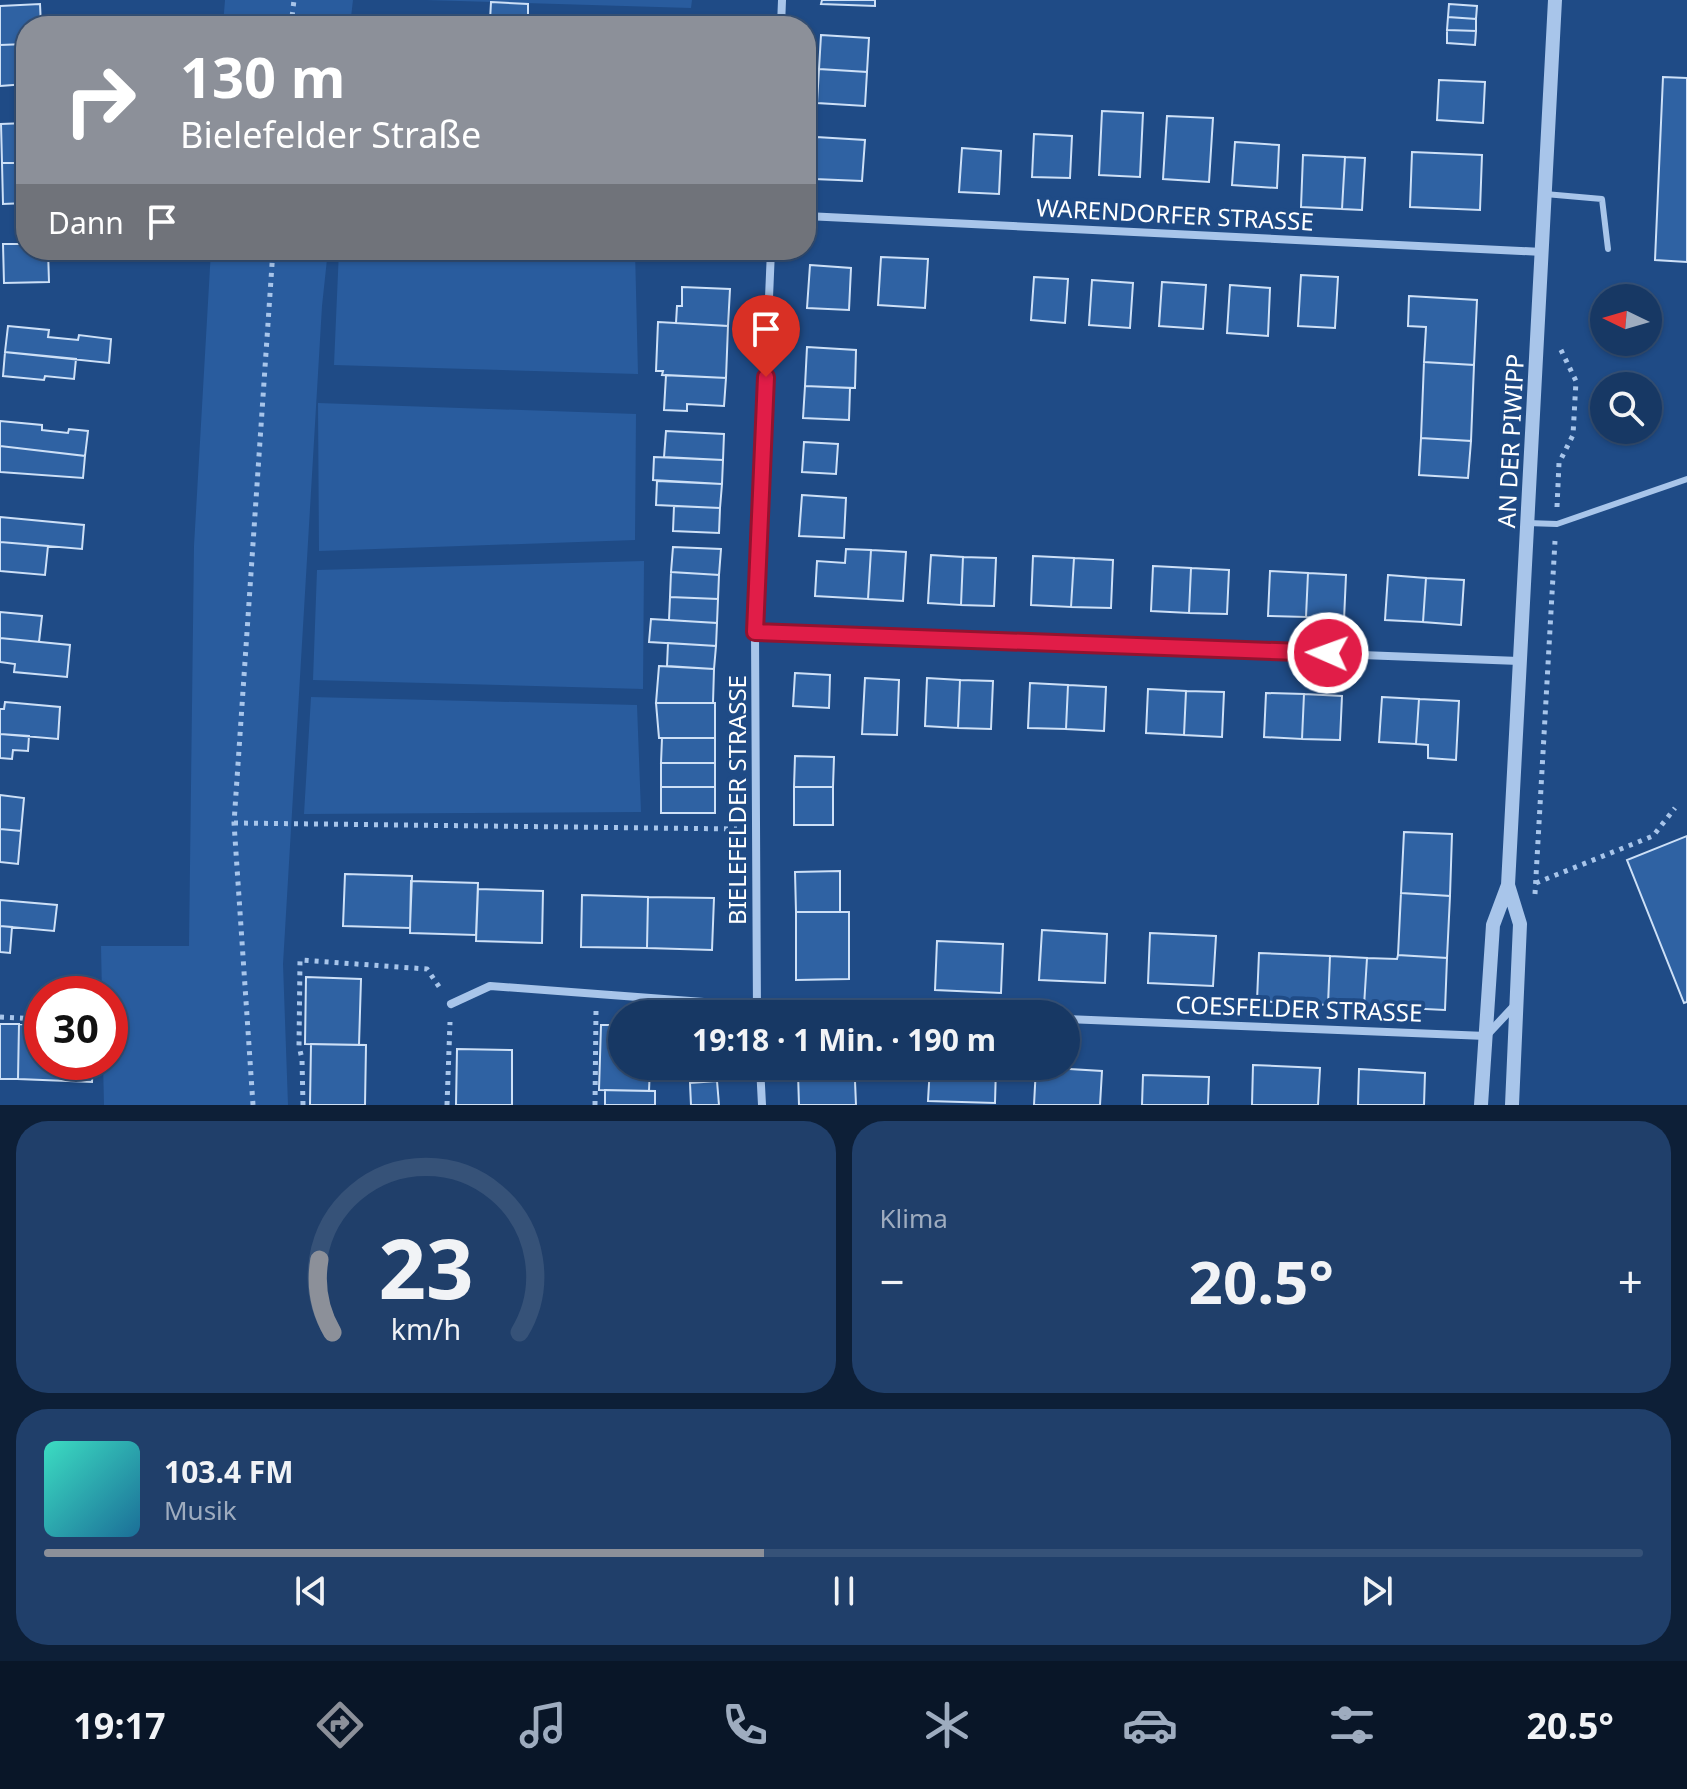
<!DOCTYPE html>
<html lang="de">
<meta charset="utf-8">
<style>
body{margin:0;font-family:"Noto Sans",sans-serif;background:#203f6a;color:#f1f3f6;height:100vh;display:flex;flex-direction:column;font-size:30px;white-space:nowrap}
*{box-sizing:border-box;margin:0}
p{font-size:26px;color:#9eacbf}
.icon{flex:none;width:44px;height:44px;fill:none;stroke:currentColor;stroke-width:2;stroke-linecap:round;stroke-linejoin:round}
.map{position:relative;height:1105px;overflow:hidden}
.panel{display:flex;flex-direction:column;gap:16px;padding:16px;background:#0d1f37;flex:1}
.panel>*{flex:none}
.guide{position:absolute;left:16px;top:16px;width:800px;height:244px;border-radius:32px;box-shadow:0 2px 6px #0004,0 0 0 2px #365278;background:#8c9099;color:#fff;overflow:hidden}
.needle{width:52px;rotate:275deg}
.controls{position:absolute;left:1590px;top:284px;display:grid;gap:16px}
.controls a{display:grid;place-items:center;width:72px;height:72px;border-radius:50%;background:#173864;box-shadow:0 2px 6px #0004,0 0 0 2px #365278;font-size:40px}
.speed{position:absolute;left:24px;top:976px;display:flex;gap:16px;font-size:40px;font-weight:700;text-align:center}
.speed>*{display:grid;place-content:center;width:104px;height:104px;border-radius:50%;background:#173864;box-shadow:0 2px 6px #0004,0 0 0 2px #365278;line-height:1}
.speed .limit{border:12px solid #d22;background:#fff;color:#111}
.pin{position:absolute;display:grid;place-items:center;width:68px;height:68px;color:#fff;margin:-82px -34px;border-radius:50% 50% 50% 0;rotate:-45deg;box-shadow:0 0 8px #0007}
.pin .icon{rotate:45deg}
.me{position:absolute;width:88px;margin:-44px;rotate:272deg;stroke-linejoin:round;filter:drop-shadow(0 0 6px #0008)}
.turn{display:flex;align-items:center;gap:28px;height:168px;padding:0 32px;font-size:36px}
.turn .icon{width:104px;height:104px;stroke-width:2.5}
.turn b{display:block;font-size:56px;line-height:68px}
.then{display:flex;align-items:center;height:76px;padding:0 32px;background:#0003;gap:16px;font-size:30px}
.big{font-size:60px;font-weight:700;line-height:1.1}
.panel .widget{flex:1;display:flex;flex-direction:column;justify-content:center;gap:12px;min-width:0;padding:0 28px;border-radius:32px;background:#203f6a}
.panel .dial{align-items:center;gap:0}
.dial svg{height:208px;overflow:visible;fill:none;stroke:#365278;stroke-width:7;stroke-linecap:round;text-anchor:middle}
.dial text{fill:#f1f3f6;stroke:none}
.song{display:flex;align-items:center;gap:24px}
.cover{width:96px;height:96px;border-radius:12px;background:linear-gradient(135deg,hsl(170 70% 55%),hsl(200 70% 35%))}
.played{height:8px;border-radius:4px;background:linear-gradient(90deg,#8c9099 45%,#365278 45%)}
.keys{display:flex;justify-content:space-around;direction:ltr}
.heat{display:flex;justify-content:space-between;align-items:center;font-size:44px;direction:ltr}
.panel .tiles{flex:1;display:grid;gap:16px;grid-template-columns:1fr 1fr}
.widget:last-child{grid-column:span 2}
.trip{position:absolute;left:608px;top:1000px;width:472px;height:80px;border-radius:40px;background:#173864;box-shadow:0 2px 6px #0004,0 0 0 2px #365278;font-weight:700;line-height:80px;text-align:center}
.dock{display:flex;height:128px;justify-content:space-around;align-items:center;background:#091628;color:#9eacbf}
.dock .icon{width:56px;height:56px}
.dock .active{color:#8c9099}
.dock b{font-size:36px;color:#f1f3f6}
.map>svg:first-child{display:block}
</style>
<div class="map">
<svg width="1687" height="1105" viewBox="0 0 1687 1105">
<rect width="100%" height="100%" fill="#1f4b86"/>
<path fill="#295c9e" d="M 225,0 L 353,0 L 350,26 L 223,26 Z
M 425,0 L 692,0 L 691,8 Z
M 211,250 L 328,250 L 322,306 L 283,964 L 288,1105 L 104,1105 L 103,1062 L 110,1062 L 110,994 L 102,994 L 101,946 L 189,946 L 194,546 Z
M 339,250 L 635,250 L 638,374 L 334,365 Z
M 318,403 L 636,414 L 635,540 L 319,551 Z
M 644,561 L 643,689 L 313,680 L 317,570 Z
M 311,697 L 637,705 L 641,812 L 304,814 Z"/>
<path fill="#2f62a3" stroke="#cde0f7" stroke-width="2" d="M 822,0 L 875,0 L 875,6 L 821,4 Z
M 491,2 L 528,4 L 528,26 L 507,26 L 508,22 L 490,21 Z
M 40,4 L 41,26 L 26,26 L 26,44 L 0,45 L 0,6 Z
M 1449,4 L 1477,6 L 1476,19 L 1448,17 Z
M 1448,17 L 1476,19 L 1476,31 L 1447,30 Z
M 1447,30 L 1476,31 L 1475,45 L 1447,43 Z
M 821,35 L 869,38 L 867,72 L 819,69 Z
M 26,44 L 26,84 L 0,86 L 0,45 Z
M 819,69 L 867,72 L 865,106 L 817,103 Z
M 1663,77 L 1687,78 L 1687,262 L 1655,260 Z
M 1439,80 L 1485,82 L 1483,123 L 1437,120 Z
M 1102,111 L 1143,113 L 1140,177 L 1099,175 Z
M 1167,116 L 1213,118 L 1209,182 L 1163,179 Z
M 26,123 L 26,163 L 2,163 L 1,124 Z
M 1034,134 L 1072,136 L 1070,178 L 1032,177 Z
M 816,137 L 865,140 L 862,181 L 814,179 Z
M 1235,142 L 1279,145 L 1277,188 L 1232,185 Z
M 962,148 L 1001,151 L 999,194 L 959,192 Z
M 1412,152 L 1482,155 L 1480,210 L 1410,207 Z
M 1303,155 L 1345,157 L 1342,209 L 1301,207 Z
M 1345,157 L 1365,158 L 1362,210 L 1342,209 Z
M 2,163 L 26,163 L 26,203 L 3,204 Z
M 3,244 L 26,244 L 26,250 L 48,250 L 49,282 L 4,283 Z
M 666,250 L 730,250 L 730,261 L 666,258 Z
M 881,257 L 928,259 L 925,308 L 878,305 Z
M 810,265 L 851,268 L 849,310 L 807,308 Z
M 1301,275 L 1338,277 L 1335,328 L 1298,326 Z
M 1034,277 L 1068,279 L 1065,323 L 1031,320 Z
M 1092,280 L 1133,283 L 1130,328 L 1089,325 Z
M 1162,282 L 1206,285 L 1203,329 L 1159,326 Z
M 1230,285 L 1270,288 L 1268,336 L 1227,333 Z
M 682,287 L 730,289 L 728,326 L 676,323 L 677,306 L 682,306 Z
M 1409,296 L 1477,300 L 1474,365 L 1424,362 L 1426,327 L 1408,326 Z
M 658,322 L 728,326 L 726,378 L 662,375 L 663,371 L 656,371 Z
M 8,326 L 49,330 L 48,337 L 78,340 L 79,335 L 111,339 L 109,363 L 5,352 Z
M 807,347 L 856,350 L 855,388 L 805,386 Z
M 5,352 L 76,359 L 74,379 L 45,376 L 44,380 L 3,376 Z
M 1424,362 L 1474,365 L 1471,441 L 1421,438 Z
M 666,375 L 726,378 L 724,406 L 687,404 L 687,411 L 664,410 Z
M 805,386 L 850,388 L 849,420 L 803,418 Z
M 0,421 L 42,425 L 42,430 L 68,433 L 69,429 L 88,431 L 85,456 L 0,446 Z
M 666,431 L 724,434 L 723,460 L 664,457 Z
M 1421,438 L 1471,441 L 1468,478 L 1419,475 Z
M 804,442 L 838,444 L 836,474 L 802,472 Z
M 0,446 L 85,456 L 83,478 L 0,472 Z
M 654,457 L 723,460 L 722,484 L 653,480 Z
M 657,481 L 722,484 L 720,508 L 656,505 Z
M 802,495 L 846,498 L 844,538 L 799,536 Z
M 674,506 L 720,508 L 719,533 L 673,531 Z
M 0,517 L 84,525 L 82,549 L 0,542 Z
M 0,542 L 48,546 L 45,575 L 0,571 Z
M 673,547 L 721,549 L 719,575 L 671,572 Z
M 846,549 L 871,550 L 868,599 L 815,596 L 817,561 L 845,563 Z
M 871,550 L 906,552 L 903,601 L 868,599 Z
M 931,555 L 963,557 L 961,605 L 928,603 Z
M 1033,556 L 1074,558 L 1071,607 L 1031,605 Z
M 963,557 L 996,558 L 994,606 L 961,605 Z
M 1074,558 L 1113,560 L 1111,608 L 1071,607 Z
M 1153,566 L 1191,568 L 1189,613 L 1151,611 Z
M 1191,568 L 1229,570 L 1227,614 L 1189,613 Z
M 1270,571 L 1308,573 L 1306,617 L 1268,616 Z
M 671,572 L 719,575 L 718,599 L 670,597 Z
M 1308,573 L 1346,575 L 1344,620 L 1306,617 Z
M 1388,575 L 1426,578 L 1423,622 L 1385,620 Z
M 1426,578 L 1464,580 L 1461,625 L 1423,622 Z
M 670,597 L 718,599 L 717,623 L 669,620 Z
M 0,612 L 42,616 L 39,642 L 0,638 Z
M 651,619 L 717,623 L 716,646 L 649,642 Z
M 0,638 L 70,645 L 67,677 L 14,672 L 15,664 L 0,662 Z
M 668,643 L 716,646 L 714,669 L 667,666 Z
M 659,666 L 714,669 L 713,703 L 656,703 Z
M 795,673 L 830,675 L 829,708 L 793,706 Z
M 865,678 L 899,680 L 897,735 L 862,734 Z
M 927,678 L 960,680 L 958,728 L 925,726 Z
M 960,680 L 993,681 L 991,729 L 958,728 Z
M 1030,683 L 1068,685 L 1066,729 L 1028,728 Z
M 1068,685 L 1106,687 L 1104,731 L 1066,729 Z
M 1148,689 L 1186,691 L 1184,735 L 1146,733 Z
M 1186,691 L 1224,692 L 1222,737 L 1184,735 Z
M 1266,693 L 1304,694 L 1302,739 L 1264,737 Z
M 1304,694 L 1342,696 L 1340,740 L 1302,739 Z
M 1382,697 L 1419,699 L 1416,744 L 1379,742 Z
M 1419,699 L 1459,701 L 1456,760 L 1428,758 L 1428,745 L 1416,744 Z
M 5,702 L 60,707 L 58,739 L 0,734 L 0,709 L 4,709 Z
M 656,703 L 715,703 L 715,738 L 659,738 Z
M 0,734 L 29,736 L 28,751 L 13,750 L 12,759 L 0,758 Z
M 662,738 L 715,738 L 715,763 L 661,763 Z
M 795,756 L 834,757 L 833,787 L 794,787 Z
M 661,763 L 715,763 L 715,787 L 661,787 Z
M 661,787 L 715,787 L 715,813 L 661,813 Z
M 794,787 L 833,787 L 833,825 L 794,825 Z
M 0,795 L 24,798 L 21,831 L 0,829 Z
M 0,829 L 21,831 L 18,864 L 0,862 Z
M 1404,832 L 1452,834 L 1450,896 L 1401,893 Z
M 1687,836 L 1687,1002 L 1684,1003 L 1627,860 Z
M 840,871 L 840,912 L 796,912 L 795,872 Z
M 345,874 L 412,876 L 410,928 L 343,926 Z
M 411,881 L 478,883 L 476,935 L 410,933 Z
M 478,889 L 543,891 L 542,943 L 476,941 Z
M 1401,893 L 1450,896 L 1447,958 L 1398,955 Z
M 582,895 L 648,897 L 647,948 L 581,947 Z
M 648,897 L 714,898 L 712,950 L 647,948 Z
M 0,900 L 57,905 L 54,931 L 0,926 Z
M 796,912 L 849,912 L 849,979 L 796,980 Z
M 0,926 L 12,927 L 10,953 L 0,952 Z
M 1042,930 L 1107,934 L 1105,983 L 1039,980 Z
M 1150,933 L 1216,936 L 1213,986 L 1148,983 Z
M 937,941 L 1003,944 L 1001,993 L 935,990 Z
M 1259,953 L 1330,956 L 1328,1005 L 1257,1001 Z
M 1398,955 L 1447,958 L 1445,1010 L 1364,1006 L 1367,958 L 1397,959 Z
M 1330,956 L 1367,958 L 1364,1006 L 1328,1005 Z
M 306,977 L 361,979 L 359,1045 L 305,1044 Z
M 0,1024 L 19,1024 L 18,1079 L 0,1079 Z
M 19,1024 L 42,1025 L 42,1062 L 93,1062 L 92,1082 L 18,1079 Z
M 601,1025 L 622,1025 L 622,1066 L 650,1066 L 649,1091 L 599,1090 Z
M 311,1044 L 366,1045 L 365,1105 L 310,1105 Z
M 457,1049 L 512,1050 L 512,1105 L 456,1105 Z
M 1253,1065 L 1320,1068 L 1318,1105 L 1252,1105 Z
M 930,1066 L 996,1066 L 995,1103 L 928,1101 Z
M 1036,1067 L 1102,1071 L 1100,1105 L 1034,1105 Z
M 1359,1069 L 1425,1073 L 1424,1105 L 1358,1105 Z
M 846,1071 L 847,1081 L 855,1081 L 856,1105 L 799,1105 L 798,1073 Z
M 1143,1075 L 1209,1077 L 1208,1105 L 1142,1105 Z
M 717,1081 L 719,1105 L 691,1105 L 690,1083 Z
M 605,1090 L 655,1091 L 655,1105 L 605,1105 Z"/>
<g fill="none" stroke-linecap="round" stroke-linejoin="round">
<path stroke="#a8c5ea" stroke-width="5" stroke-dasharray="4 6" stroke-linecap="butt" d="M 291,26 L 294,0
M 1557,507 L 1559,463 L 1573,435 L 1576,381 L 1560,348
M 234,823 L 737,829
M 1536,883 L 1653,836 L 1675,808
M 1535,894 L 1555,541
M 0,1017 L 42,1019
M 253,1105 L 234,823 L 273,250
M 303,1105 L 302,1059 L 299,1046 L 300,960 L 427,969 L 442,991
M 447,1105 L 450,1022
M 595,1105 L 596,1010"/>
<path stroke="#a8c5ea" stroke-width="6" d="M 1545,194 L 1602,199 L 1608,249
M 1527,523 L 1557,524 L 1687,479"/>
<path stroke="#a8c5ea" stroke-width="8" d="M 781,26 L 782,0
M 806,216 L 1542,252
M 755,632 L 1519,661
M 451,1004 L 490,986 L 757,1006 L 948,1014
M 757,1014 L 755,632 L 771,250
M 1066,1019 L 1486,1036 L 1515,1005
M 760,1066 L 762,1105"/>
<path stroke="#a8c5ea" stroke-width="14" d="M 1508,885 L 1520,924 L 1512,1105
M 1481,1105 L 1493,925 L 1508,885 L 1555,0"/>
</g>
<g fill="none" stroke-linecap="round" stroke-linejoin="round">
<defs>
<path id="route" d="M 766,377 L 755,632 L 1328,653"/>
</defs>
<use href="#route" stroke="#92132f" stroke-width="20"/>
<use href="#route" stroke="#e11d48" stroke-width="14"/>
</g>
<g text-anchor="middle" dominant-baseline="central" stroke-width="8" stroke-linejoin="round" paint-order="stroke">
<g font-size="24" fill="#fff" stroke="#1f4b86">
<text transform="translate(1175 214) rotate(3)">WARENDORFER STRASSE</text>
<text transform="translate(1510 441) rotate(-87)">AN DER PIWIPP</text>
<text transform="translate(736 800) rotate(-90)">BIELEFELDER STRASSE</text>
<text transform="translate(1299 1008) rotate(2)">COESFELDER STRASSE</text>
</g>
</g>
</svg>
<div class="controls">
<a><svg class="needle" viewBox="-14 -14 28 28"><path d="M0-13l5 13h-10z" fill="#e53935"/><path d="M0 13l5-13h-10z" fill="#9eacbf"/></svg></a>
<a><svg class="icon" aria-label="search" viewBox="0 0 24 24"><circle cx="10" cy="10" r="6"/><path d="M15 15l6 6"/></svg></a>
</div>
<div class="speed"><div class="limit">30</div></div>
<div class="pin" style="left:766px;top:377px;background:#d93025"><svg class="icon" aria-label="arrive" viewBox="0 0 24 24"><path d="M6 21V4h12l-3 4 3 4H6"/></svg></div>
<svg class="me" style="left:1328px;top:653px" viewBox="-20 -20 40 40"><circle r="17" fill="#e11d48" stroke="#fff" stroke-width="3"/><path d="M0-11L8 9 0 5-8 9z" fill="#fff"/></svg>
<div class="trip">19:18 · 1 Min. · 190 m</div>
<div class="guide">
<div class="turn"><svg class="icon" aria-label="right" viewBox="0 0 24 24"><path d="M7 20v-9h11M14 6l5 5-5 5"/></svg><div><b>130 m</b>Bielefelder Straße</div></div>
<div class="then">Dann<svg class="icon" aria-label="arrive" viewBox="0 0 24 24"><path d="M6 21V4h12l-3 4 3 4H6"/></svg></div>
</div>
</div>
<section class="panel">
<div class="tiles">
<div class="widget dial"><svg viewBox="0 0 100 80">
<path d="M14 69A42 42 0 1 1 86 69"/>
<path d="M14 69A42 42 0 0 1 9 41" stroke="#8c9099"/>
<text x="50" y="56" font-size="32" font-weight="700">23</text>
<text x="50" y="72" font-size="11">km/h</text>
</svg></div>
<div class="widget"><p>Klima</p>
<div class="heat"><a>−</a><b class="big">20.5°</b><a>+</a></div>
</div>
<div class="widget">
<div class="song"><i class="cover"></i><div><b>103.4 FM</b><p>Musik</p></div></div>
<div class="played"></div>
<div class="keys"><svg class="icon" aria-label="previous" viewBox="0 0 24 24"><path d="M18 5L8 12l10 7zM5 5v14"/></svg><svg class="icon" aria-label="pause" viewBox="0 0 24 24"><path d="M8 5v14M16 5v14"/></svg><svg class="icon" aria-label="next" viewBox="0 0 24 24"><path d="M6 5l10 7-10 7zM19 5v14"/></svg></div>
</div>
</div>
</section>
<nav class="dock">
<b>19:17</b>
<svg class="icon active" aria-label="directions" viewBox="0 0 24 24"><path d="M12 3l9 9-9 9-9-9zM9 14v-3h6M13 9l2 2-2 2"/></svg>
<svg class="icon" aria-label="music" viewBox="0 0 24 24"><path d="M9 18V5l10-2v13"/><circle cx="6" cy="18" r="3"/><circle cx="16" cy="16" r="3"/></svg>
<svg class="icon" aria-label="phone" viewBox="0 0 24 24"><path d="M5 4h4l2 5-3 2q2 4 5 5l2-3 5 2v4C11 20 4 13 5 4z"/></svg>
<svg class="icon" aria-label="climate" viewBox="0 0 24 24"><path d="M12 3v18M4 7l16 10M4 17L20 7"/></svg>
<svg class="icon" aria-label="car" viewBox="0 0 24 24"><path d="M5 17H2v-5l4-1 3-4h7l3 4 3 1v5h-3M9 17h6M6 11h13"/><circle cx="7" cy="17" r="2"/><circle cx="17" cy="17" r="2"/></svg>
<svg class="icon" aria-label="filters" viewBox="0 0 24 24"><path d="M4 7h16M4 17h16"/><circle cx="9" cy="7" r="2"/><circle cx="15" cy="17" r="2"/></svg>
<b>20.5°</b>
</nav>
